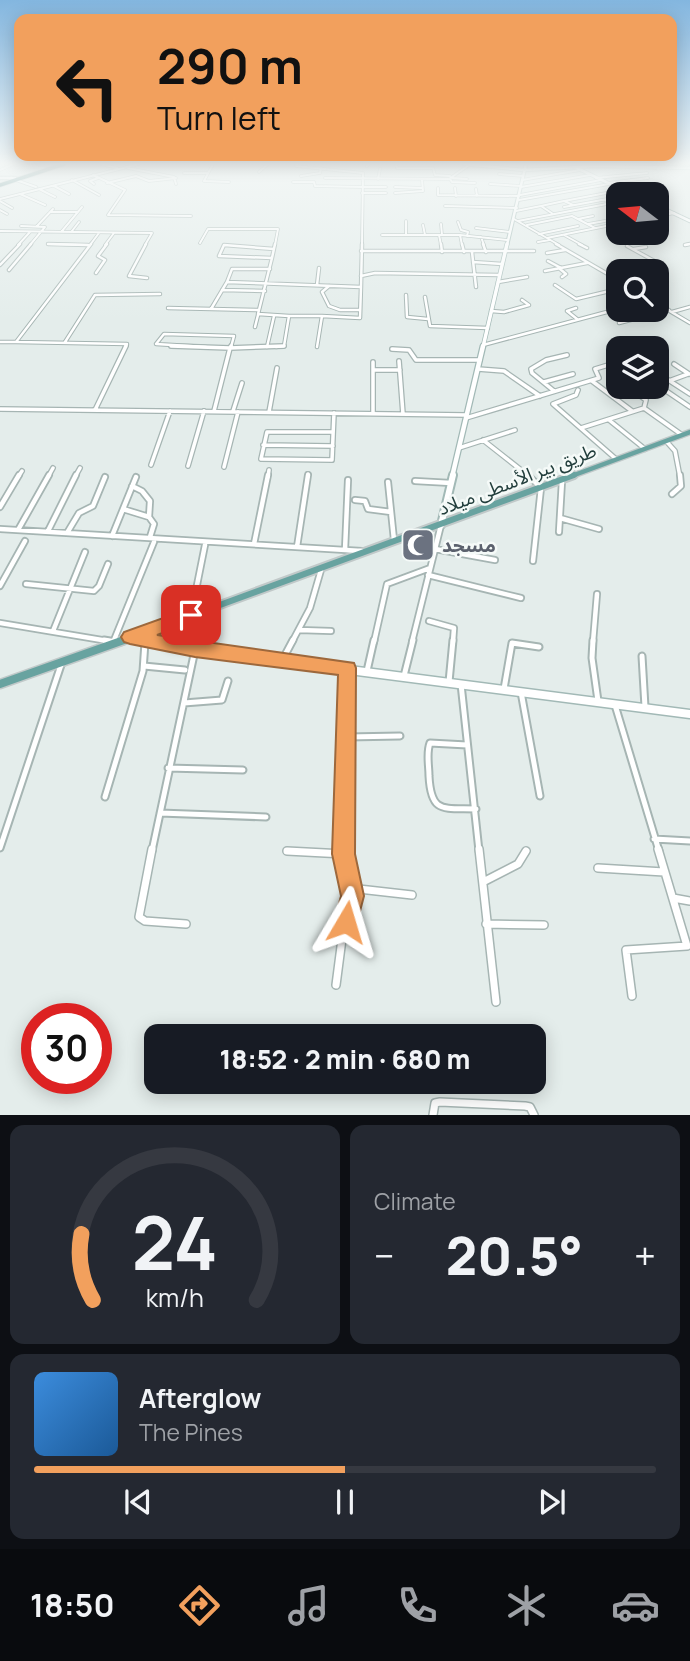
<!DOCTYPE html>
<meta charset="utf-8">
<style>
body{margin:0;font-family:Manrope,"Noto Sans Arabic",sans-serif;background:#242831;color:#f1f3f6;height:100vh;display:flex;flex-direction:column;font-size:26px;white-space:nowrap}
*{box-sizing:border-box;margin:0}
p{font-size:23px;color:#9ea1a6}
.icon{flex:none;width:38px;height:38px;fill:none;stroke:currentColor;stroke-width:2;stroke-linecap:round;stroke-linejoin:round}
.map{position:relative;height:1115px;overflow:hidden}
.drawer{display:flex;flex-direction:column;gap:10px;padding:10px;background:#0d0f14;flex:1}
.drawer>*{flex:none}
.guide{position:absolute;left:14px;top:14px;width:663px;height:147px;border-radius:14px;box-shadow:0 4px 18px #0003;background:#f2a05d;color:#111;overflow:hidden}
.needle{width:46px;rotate:286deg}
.buttons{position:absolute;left:606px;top:182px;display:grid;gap:14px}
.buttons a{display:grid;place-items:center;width:63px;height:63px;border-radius:14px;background:#171b24;box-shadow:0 4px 18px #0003;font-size:35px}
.speed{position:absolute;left:21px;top:1003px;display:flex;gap:14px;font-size:35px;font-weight:700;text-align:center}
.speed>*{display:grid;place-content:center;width:91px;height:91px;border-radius:50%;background:#171b24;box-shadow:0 4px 18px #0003;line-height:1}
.speed .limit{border:10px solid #d22;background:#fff;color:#111}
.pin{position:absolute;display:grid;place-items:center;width:60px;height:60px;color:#fff;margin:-30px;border-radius:14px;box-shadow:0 4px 10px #0006}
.me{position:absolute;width:77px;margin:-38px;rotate:7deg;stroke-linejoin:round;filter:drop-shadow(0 0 5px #0008)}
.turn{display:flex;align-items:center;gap:24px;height:147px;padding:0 28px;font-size:32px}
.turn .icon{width:91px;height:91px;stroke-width:2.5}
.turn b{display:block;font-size:49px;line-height:60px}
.big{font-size:52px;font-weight:800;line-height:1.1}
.drawer .tile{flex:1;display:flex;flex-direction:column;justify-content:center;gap:10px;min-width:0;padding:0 24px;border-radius:14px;background:#242831}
.drawer .dial{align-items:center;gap:0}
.dial svg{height:182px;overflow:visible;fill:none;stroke:#363941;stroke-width:7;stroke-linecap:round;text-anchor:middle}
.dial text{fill:#f1f3f6;stroke:none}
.song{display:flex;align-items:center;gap:21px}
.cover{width:84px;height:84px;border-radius:10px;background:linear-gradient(135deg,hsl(210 70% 55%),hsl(210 70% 35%))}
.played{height:7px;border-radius:4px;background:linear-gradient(90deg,#f2a05d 50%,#363941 50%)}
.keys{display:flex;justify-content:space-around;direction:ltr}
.heat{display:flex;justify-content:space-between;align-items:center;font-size:38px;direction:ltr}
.drawer .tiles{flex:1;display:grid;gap:10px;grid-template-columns:1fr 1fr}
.tile:last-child{grid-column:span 2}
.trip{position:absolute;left:144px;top:1024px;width:402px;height:70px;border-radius:14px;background:#171b24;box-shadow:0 4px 18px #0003;font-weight:800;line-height:70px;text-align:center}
.menu{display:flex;height:112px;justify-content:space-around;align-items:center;background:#090b0e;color:#9ea1a6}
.menu .icon{width:49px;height:49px}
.menu .selected{color:#f2a05d}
.menu b{font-size:32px;color:#f1f3f6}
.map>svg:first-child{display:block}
</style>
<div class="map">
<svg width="690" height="1115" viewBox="0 0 690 1115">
<rect width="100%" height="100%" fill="#e4edeb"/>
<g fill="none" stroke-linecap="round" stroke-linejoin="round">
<defs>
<path id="street-far5" d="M 101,164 L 117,168
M 213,164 L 204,181 L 229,182
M 298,164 L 296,166 L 363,173 L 362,245
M 396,164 L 397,168 L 433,168 L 435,175 L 450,176
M 367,166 L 369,164
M 128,168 L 174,177 L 176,184
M 0,170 L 14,164
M 259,172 L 268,164
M 184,173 L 208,173
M 499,174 L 523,176
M 93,175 L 125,190 L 108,215 L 191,216
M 301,176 L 320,173 L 321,168
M 325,178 L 449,179 L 469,165
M 452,178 L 467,179
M 596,178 L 647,173
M 378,179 L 380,169
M 450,179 L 452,182 L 475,183
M 16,180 L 36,187
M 72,180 L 99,195
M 522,180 L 580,170
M 293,182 L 314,182 L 315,186 L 362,187
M 107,183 L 136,176 L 149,181 L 176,178
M 608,183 L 648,178
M 94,184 L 90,181 L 98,178
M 490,184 L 521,186
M 54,186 L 69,194
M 362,187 L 386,187
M 395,187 L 422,188
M 521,187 L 590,175
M 438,188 L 438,195 L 519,196
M 455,188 L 456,196
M 39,189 L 55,197
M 476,189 L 477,196
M 362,193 L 386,193
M 395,193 L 423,191 L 422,180
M 20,194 L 45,205
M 520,195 L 601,180
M 0,199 L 139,164
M 519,200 L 609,184
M 0,201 L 12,208
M 559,202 L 622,190
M 445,206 L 517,208
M 541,206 L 564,201 L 573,205
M 564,207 L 618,197
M 610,208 L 618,212
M 0,210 L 7,214
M 516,211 L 541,206 L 553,214
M 50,212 L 77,212
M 656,217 L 674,213
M 609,218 L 618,223
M 514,219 L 559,245
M 578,219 L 593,216
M 406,221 L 406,235
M 518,221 L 612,203 L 605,200
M 458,222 L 461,230 L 468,232 L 467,236
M 441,224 L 442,235
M 588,224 L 605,221
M 423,225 L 425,235
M 527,225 L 572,216 L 595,228
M 21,226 L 45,227 L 30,245
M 37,226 L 53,209
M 476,228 L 510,232
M 0,231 L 152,233 L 145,245
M 62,231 L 82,207
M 72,231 L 79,222
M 539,234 L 578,226
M 382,235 L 460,235 L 507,240
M 439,235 L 441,245
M 460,235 L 462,245
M 564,235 L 582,245
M 481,237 L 484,245
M 547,238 L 611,225
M 538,242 L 550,240
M 200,243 L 208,229 L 278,229 L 275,245
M 48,244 L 88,245
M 18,245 L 30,232
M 90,245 L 99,233
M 105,245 L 114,233
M 224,245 L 227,245
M 685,245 L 690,244"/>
<path id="street-far4" d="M 48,244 L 88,245
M 146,244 L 129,276 L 147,278
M 441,244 L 442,252
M 462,244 L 464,252
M 483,244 L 486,252
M 556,244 L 618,280
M 579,244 L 587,248
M 685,245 L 690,244
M 627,246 L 658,263 L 627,271
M 274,249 L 224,245 L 219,256 L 272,258 L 258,314 L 289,316 L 284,346 L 276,347
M 634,249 L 646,247
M 361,251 L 534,251
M 472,252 L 476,287
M 547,253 L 565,250
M 272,258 L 275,244
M 548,261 L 561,268
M 473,262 L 502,264
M 0,265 L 20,244
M 560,269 L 566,274 L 562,277
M 9,270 L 31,244
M 545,271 L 587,263
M 96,273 L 105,260 L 98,256 L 107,244
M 361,276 L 375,273 L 499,275
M 227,282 L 232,269 L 270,269
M 498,282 L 527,277
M 317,285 L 319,268
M 555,285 L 576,299 L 618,289
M 329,286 L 322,292 L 329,306 L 340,310 L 360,310
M 656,286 L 666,284
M 222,290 L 265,291
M 406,295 L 407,317 L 428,319
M 425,297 L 430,326 L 488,328
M 656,303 L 690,323
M 168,308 L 259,310
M 576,308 L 567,311 L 577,319
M 211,309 L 227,282 L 361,287 L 362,244
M 491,311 L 504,312 L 529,305 L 522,300
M 610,311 L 625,321
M 672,312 L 690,307
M 289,316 L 322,316 L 317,347
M 322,316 L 360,318 L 361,287
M 619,323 L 669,310
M 255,327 L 258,315
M 0,342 L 16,342 L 91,244
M 16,342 L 127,344 L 125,347
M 65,342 L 95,295 L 160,294
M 483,345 L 618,309
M 206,347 L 156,344 L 164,334 L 234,336 L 231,347
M 267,347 L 274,316"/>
<path id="street-far3" d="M 171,346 L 230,348
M 230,348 L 284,346
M 230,348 L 231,346
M 392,349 L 409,350 L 416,360 L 480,360
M 399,361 L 403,414
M 373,362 L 373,414
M 674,364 L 689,374
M 478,369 L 504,371 L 540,396
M 373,370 L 400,370
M 656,372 L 690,394
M 592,381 L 632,411
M 669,381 L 688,374
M 544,382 L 573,374
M 656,384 L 690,407
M 628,387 L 646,400 L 644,408
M 578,390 L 576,395 L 553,404 L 616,459
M 554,391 L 532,373 L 531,369 L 546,360 L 567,355
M 0,409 L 466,415
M 95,410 L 126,346
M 214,411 L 230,348
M 233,411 L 242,383
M 269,412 L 277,368
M 466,418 L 599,378 L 595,369 L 618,362
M 609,420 L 645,449
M 581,428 L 644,408 L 682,435
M 333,432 L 267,432 L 261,459 L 332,460 L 334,413
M 483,440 L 530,477
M 666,441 L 675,451 L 680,477
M 263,445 L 333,446
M 459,448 L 515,430
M 151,465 L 170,411
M 188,466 L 204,411
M 224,467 L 238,412
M 18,477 L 22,471
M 48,477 L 53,468
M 75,477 L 80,468
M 268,477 L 269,470
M 308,477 L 308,474"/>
<path id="street-far2" d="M 528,475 L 541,488 L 533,561
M 415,481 L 451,483
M 388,482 L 394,540
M 132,486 L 142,491 L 150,501 L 149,517
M 672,494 L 681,486 L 680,475
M 355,500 L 365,501 L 368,509 L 391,512
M 0,507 L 19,475
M 123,509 L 149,517 L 154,524 L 150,537
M 560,518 L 599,529
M 0,529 L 362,551
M 18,530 L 49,475
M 48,531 L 76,475
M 559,532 L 562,481
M 67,533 L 79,513 L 93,506 L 105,477
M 112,536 L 136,477
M 254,544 L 268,475
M 297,547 L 308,475
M 435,549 L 495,560
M 345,550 L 348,480
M 428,575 L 521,598
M 26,584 L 94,591 L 99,586 L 108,564
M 0,586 L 25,541
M 191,615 L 205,545
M 429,621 L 454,628 L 453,642
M 0,623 L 114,642
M 299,630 L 331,631
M 53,631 L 85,552
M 114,640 L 154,542
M 292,642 L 310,608 L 321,570
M 374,642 L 387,584 L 430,568
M 412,642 L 441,525
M 593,642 L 597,594"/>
<path id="street-far1" d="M 104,640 L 116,642
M 593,640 L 592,658 L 598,701
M 285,655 L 293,640
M 642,656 L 645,707
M 144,666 L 185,670
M 367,671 L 374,640
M 404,676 L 413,640
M 449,682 L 453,640
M 461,684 L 479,851
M 504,689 L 512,643 L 539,647
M 521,692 L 540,796
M 184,703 L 222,700 L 228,681
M 615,705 L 659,851
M 347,737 L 400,736
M 467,745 L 430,743 C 426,753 429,765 429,776 C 431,814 443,808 476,809
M 168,768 L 243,770
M 105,797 L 143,671 L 145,642
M 160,813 L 266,817
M 654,839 L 690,841
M 0,848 L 62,662
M 152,851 L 195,650
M 344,851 L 347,669"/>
<path id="street" d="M 152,849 L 139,917 L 145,921 L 186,924
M 479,849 L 496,1002
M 287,851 L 344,854
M 598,868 L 664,872
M 483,882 L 518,864 L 526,851
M 350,888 L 412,895
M 673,898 L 690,901
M 486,924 L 544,925
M 336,985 L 342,939 L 352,905 L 344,849
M 632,996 L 626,950 L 687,946 L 658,849
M 433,1115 L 435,1103 L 440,1102 L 525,1106 L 530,1107 L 534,1115"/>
<path id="secondary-far4" d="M 464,164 L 524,170 L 595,166 L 690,168
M 577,168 L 631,194
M 0,178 L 15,178
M 656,205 L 690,221
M 507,245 L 526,164"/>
<path id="secondary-far3" d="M 483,347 L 507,244"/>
<path id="secondary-far2" d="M 452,477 L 483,346"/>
<path id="secondary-far1" d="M 441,525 L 453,475
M 130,637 L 154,642"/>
<path id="secondary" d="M 145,640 L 195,650 L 690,714"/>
<path id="primary-far2" d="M 569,477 L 690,432"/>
<path id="primary-far1" d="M 119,642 L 574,475"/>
<path id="primary" d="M 0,684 L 124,640"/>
<path id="highway" d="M 0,185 L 64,164"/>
</defs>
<use href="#street-far5" stroke="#a6b5b3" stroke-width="3.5"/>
<use href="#street-far4" stroke="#a6b5b3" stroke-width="4.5"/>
<use href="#street-far3" stroke="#a6b5b3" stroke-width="6"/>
<use href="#street-far2" stroke="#a6b5b3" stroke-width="8"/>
<use href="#street-far1" stroke="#a6b5b3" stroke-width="9"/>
<use href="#street" stroke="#a6b5b3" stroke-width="10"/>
<use href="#secondary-far4" stroke="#a2b9b6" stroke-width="4.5"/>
<use href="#secondary-far3" stroke="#a2b9b6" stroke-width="5"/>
<use href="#secondary-far2" stroke="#a2b9b6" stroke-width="7"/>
<use href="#secondary-far1" stroke="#a2b9b6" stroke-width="10"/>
<use href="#secondary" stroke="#a2b9b6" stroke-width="11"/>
<use href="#primary-far2" stroke="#c1c9c9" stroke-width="7"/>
<use href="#primary-far1" stroke="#c1c9c9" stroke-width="10"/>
<use href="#primary" stroke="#c1c9c9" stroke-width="11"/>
<use href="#highway" stroke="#c1c9c9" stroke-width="5"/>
<use href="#street-far5" stroke="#fff" stroke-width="2"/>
<use href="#street-far4" stroke="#fff" stroke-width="2.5"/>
<use href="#street-far3" stroke="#fff" stroke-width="3.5"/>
<use href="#street-far2" stroke="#fff" stroke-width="4.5"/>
<use href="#street-far1" stroke="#fff" stroke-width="5"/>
<use href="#street" stroke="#fff" stroke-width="7"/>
<use href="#secondary-far4" stroke="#fff" stroke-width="2.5"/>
<use href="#secondary-far3" stroke="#fff" stroke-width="3.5"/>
<use href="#secondary-far2" stroke="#fff" stroke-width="4.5"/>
<use href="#secondary-far1" stroke="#fff" stroke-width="6"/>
<use href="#secondary" stroke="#fff" stroke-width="8"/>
<use href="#primary-far2" stroke="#68a3a0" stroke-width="4.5"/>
<use href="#primary-far1" stroke="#68a3a0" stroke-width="6"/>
<use href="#primary" stroke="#68a3a0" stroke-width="8"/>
<use href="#highway" stroke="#2e6c6c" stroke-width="3.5"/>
</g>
<linearGradient id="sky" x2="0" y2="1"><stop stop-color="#83b6df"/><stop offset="0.51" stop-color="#f3f7f6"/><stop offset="1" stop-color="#f3f7f6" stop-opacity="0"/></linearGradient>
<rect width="690" height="320" fill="url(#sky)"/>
<path fill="#f2a05d" stroke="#9d683c" stroke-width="2" d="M 191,608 L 198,610 L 200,615 L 198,620 L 157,635 L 354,663 L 356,668 L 355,854 L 364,896 L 355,930 L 346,934 L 338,930 L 334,922 L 341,896 L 332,854 L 338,675 L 195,657 L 130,644 L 124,642 L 121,637 L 124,632 Z"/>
<defs>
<symbol id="mosque-square" viewBox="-11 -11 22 22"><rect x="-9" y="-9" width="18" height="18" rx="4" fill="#6b7280" stroke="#f5faf8"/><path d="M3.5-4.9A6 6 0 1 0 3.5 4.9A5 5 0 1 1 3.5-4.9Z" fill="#fff"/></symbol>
</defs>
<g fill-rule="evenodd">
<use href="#mosque-square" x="399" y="526" width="38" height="38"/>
</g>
<g text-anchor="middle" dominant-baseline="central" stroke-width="5" stroke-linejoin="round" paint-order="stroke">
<g font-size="19" fill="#233f3d" stroke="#f5faf8">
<text transform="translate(517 479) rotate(-21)">طريق بير الأسطى ميلاد</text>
</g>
<g font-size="19" font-weight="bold" fill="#5b616d" stroke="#f5faf8" text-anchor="start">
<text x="442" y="545">مسجد</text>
</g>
</g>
</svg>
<div class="buttons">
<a><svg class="needle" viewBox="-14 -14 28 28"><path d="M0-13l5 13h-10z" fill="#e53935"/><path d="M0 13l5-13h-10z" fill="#9ea1a6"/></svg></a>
<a><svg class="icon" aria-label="search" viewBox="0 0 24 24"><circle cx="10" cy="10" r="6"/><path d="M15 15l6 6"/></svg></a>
<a><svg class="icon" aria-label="layers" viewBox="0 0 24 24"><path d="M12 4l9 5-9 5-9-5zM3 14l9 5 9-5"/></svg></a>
</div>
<div class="speed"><div class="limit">30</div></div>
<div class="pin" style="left:191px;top:615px;background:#d93025"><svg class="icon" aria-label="arrive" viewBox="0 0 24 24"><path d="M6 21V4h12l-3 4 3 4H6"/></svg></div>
<svg class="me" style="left:346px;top:922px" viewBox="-20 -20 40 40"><path d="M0-17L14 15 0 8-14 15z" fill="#f2a05d" stroke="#fff" stroke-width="4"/></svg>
<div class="trip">18:52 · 2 min · 680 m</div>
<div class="guide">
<div class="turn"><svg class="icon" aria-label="left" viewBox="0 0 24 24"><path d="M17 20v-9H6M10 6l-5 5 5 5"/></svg><div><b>290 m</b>Turn left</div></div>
</div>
</div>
<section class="drawer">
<div class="tiles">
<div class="tile dial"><svg viewBox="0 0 100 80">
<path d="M14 69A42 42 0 1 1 86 69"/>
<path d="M14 69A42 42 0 0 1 9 40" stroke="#f2a05d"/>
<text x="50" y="56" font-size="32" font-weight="700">24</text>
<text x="50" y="72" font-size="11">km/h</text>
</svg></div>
<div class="tile"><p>Climate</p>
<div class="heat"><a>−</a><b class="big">20.5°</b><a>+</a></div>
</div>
<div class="tile">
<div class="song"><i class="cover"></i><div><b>Afterglow</b><p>The Pines</p></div></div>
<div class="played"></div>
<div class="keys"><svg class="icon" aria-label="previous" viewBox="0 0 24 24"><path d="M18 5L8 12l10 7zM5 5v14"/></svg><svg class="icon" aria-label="pause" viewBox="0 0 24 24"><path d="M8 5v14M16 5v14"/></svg><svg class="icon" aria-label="next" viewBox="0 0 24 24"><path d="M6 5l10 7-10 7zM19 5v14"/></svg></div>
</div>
</div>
</section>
<nav class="menu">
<b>18:50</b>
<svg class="icon selected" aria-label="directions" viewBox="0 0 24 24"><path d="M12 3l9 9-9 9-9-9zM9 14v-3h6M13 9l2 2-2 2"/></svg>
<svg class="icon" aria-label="music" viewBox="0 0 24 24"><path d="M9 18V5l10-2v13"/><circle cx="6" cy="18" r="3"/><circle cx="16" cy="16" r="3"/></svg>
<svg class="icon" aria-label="phone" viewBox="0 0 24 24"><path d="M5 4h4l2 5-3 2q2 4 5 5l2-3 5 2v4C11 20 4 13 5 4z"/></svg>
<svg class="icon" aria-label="climate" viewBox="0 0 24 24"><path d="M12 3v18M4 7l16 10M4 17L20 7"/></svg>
<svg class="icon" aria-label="car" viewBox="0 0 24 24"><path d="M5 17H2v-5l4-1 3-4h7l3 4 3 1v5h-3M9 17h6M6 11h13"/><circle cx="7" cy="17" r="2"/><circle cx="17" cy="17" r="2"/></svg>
</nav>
